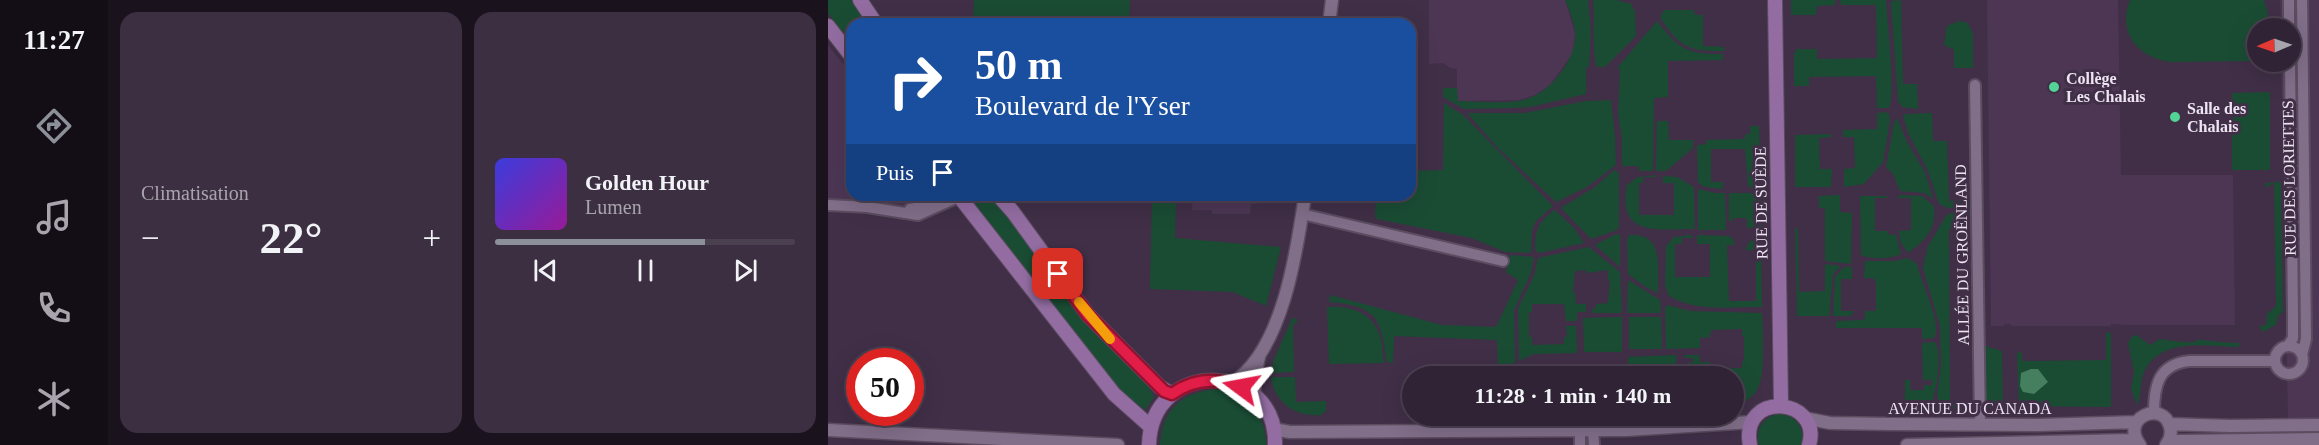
<!DOCTYPE html>
<html lang="fr">
<meta charset="utf-8">
<style>
body{margin:0;font-family:"Times New Roman",serif;background:#3c2f41;color:#f1f3f6;height:100vh;display:flex;flex-direction:column;font-size:22px;white-space:nowrap}
*{box-sizing:border-box;margin:0}
p{font-size:20px;color:#a8a4ad}
.icon{flex:none;width:33px;height:33px;fill:none;stroke:currentColor;stroke-width:2;stroke-linecap:round;stroke-linejoin:round}
.map{position:relative;flex:1;overflow:hidden}
.details{display:flex;flex-direction:column;gap:12px;padding:12px;background:#1a131d;width:720px}
.details>*{flex:none}
.hud{position:absolute;left:18px;top:18px;width:570px;height:183px;border-radius:18px;box-shadow:0 6px 24px #0002,0 0 0 2px #4b4050;background:#1a4fa0;color:#fff;overflow:hidden}
.needle{width:39px;rotate:268deg}
.controls{position:absolute;left:1419px;top:18px;display:grid;gap:12px}
.controls a{display:grid;place-items:center;width:54px;height:54px;border-radius:50%;background:#302335;box-shadow:0 6px 24px #0002,0 0 0 2px #4b4050;font-size:30px}
.speed{position:absolute;left:18px;top:348px;display:flex;gap:12px;font-size:30px;font-weight:700;text-align:center}
.speed>*{display:grid;place-content:center;width:78px;height:78px;border-radius:50%;background:#302335;box-shadow:0 6px 24px #0002,0 0 0 2px #4b4050;line-height:1}
.speed .limit{border:9px solid #d22;background:#fff;color:#111}
.pin{position:absolute;display:grid;place-items:center;width:51px;height:51px;color:#fff;margin:-26px;border-radius:12px;box-shadow:0 3px 9px #0006}
.me{position:absolute;width:66px;margin:-33px;rotate:283deg;stroke-linejoin:round;filter:drop-shadow(0 0 4px #0008)}
.turn{display:flex;align-items:center;gap:21px;height:126px;padding:0 30px;font-size:27px}
.turn .icon{width:78px;height:78px;stroke-width:2.5}
.turn b{display:block;font-size:42px;line-height:51px}
.then{display:flex;align-items:center;height:57px;padding:0 30px;background:#0003;gap:12px;font-size:22px}
.big{font-size:45px;font-weight:700;line-height:1.1}
.details .tile{flex:1;display:flex;flex-direction:column;justify-content:center;gap:9px;min-width:0;padding:0 21px;border-radius:18px;background:#3c2f41}
.song{display:flex;align-items:center;gap:18px}
.cover{width:72px;height:72px;border-radius:9px;background:linear-gradient(135deg,hsl(240 70% 55%),hsl(300 70% 35%))}
.played{height:6px;border-radius:3px;background:linear-gradient(90deg,#8c9099 70%,#4b4050 70%)}
.keys{display:flex;justify-content:space-around;direction:ltr}
.heat{display:flex;justify-content:space-between;align-items:center;font-size:33px;direction:ltr}
.details .tiles{flex:1;display:grid;gap:12px;grid-template-columns:repeat(2,1fr)}
.trip{position:absolute;left:574px;top:366px;width:342px;height:60px;border-radius:30px;background:#302335;box-shadow:0 6px 24px #0002,0 0 0 2px #4b4050;font-weight:700;line-height:60px;text-align:center}
main{display:flex;flex:1;min-height:0}
.tabs{display:flex;flex-direction:column;width:108px;justify-content:space-around;align-items:center;background:#130e15;color:#a8a4ad}
.tabs .icon{width:42px;height:42px}
.tabs .on{color:#8c9099}
.tabs b{font-size:27px;color:#f1f3f6}
.map>svg:first-child{display:block}
</style>
<main>
<nav class="tabs">
<b>11:27</b>
<svg class="icon on" aria-label="directions" viewBox="0 0 24 24"><path d="M12 3l9 9-9 9-9-9zM9 14v-3h6M13 9l2 2-2 2"/></svg>
<svg class="icon" aria-label="music" viewBox="0 0 24 24"><path d="M9 18V5l10-2v13"/><circle cx="6" cy="18" r="3"/><circle cx="16" cy="16" r="3"/></svg>
<svg class="icon" aria-label="phone" viewBox="0 0 24 24"><path d="M5 4h4l2 5-3 2q2 4 5 5l2-3 5 2v4C11 20 4 13 5 4z"/></svg>
<svg class="icon" aria-label="climate" viewBox="0 0 24 24"><path d="M12 3v18M4 7l16 10M4 17L20 7"/></svg>
</nav>
<section class="details">
<div class="tiles">
<div class="tile"><p>Climatisation</p>
<div class="heat"><a>−</a><b class="big">22°</b><a>+</a></div>
</div>
<div class="tile">
<div class="song"><i class="cover"></i><div><b>Golden Hour</b><p>Lumen</p></div></div>
<div class="played"></div>
<div class="keys"><svg class="icon" aria-label="previous" viewBox="0 0 24 24"><path d="M18 5L8 12l10 7zM5 5v14"/></svg><svg class="icon" aria-label="pause" viewBox="0 0 24 24"><path d="M8 5v14M16 5v14"/></svg><svg class="icon" aria-label="next" viewBox="0 0 24 24"><path d="M6 5l10 7-10 7zM19 5v14"/></svg></div>
</div>
</div>
</section>
<div class="map">
<svg width="1491" height="445" viewBox="0 0 1491 445">
<rect width="100%" height="100%" fill="#402f47"/>
<path fill="#4c3654" d="M 601,0 L 737,0 L 747,33 L 745,53 L 722,85 L 707,95 L 691,100 L 629,101 L 629,69 L 622,68 L 615,63 L 601,64 Z
M 1159,0 L 1290,0 L 1293,175 L 1405,175 L 1407,325 L 1293,325 L 1289,324 L 1283,324 L 1283,326 L 1183,326 L 1183,324 L 1176,324 L 1176,326 L 1163,326 Z
M 1452,0 L 1491,0 L 1491,419 L 1460,419 L 1453,62 L 1462,62 L 1462,28 L 1453,28 Z
M 0,45 L 24,75 L 24,195 L 91,195 L 79,205 L 0,200 Z
M 365,195 L 438,195 L 438,203 L 423,204 L 422,214 L 384,214 L 384,210 L 364,210 Z"/>
<path fill="#1a4c34" d="M 0,0 L 26,0 L 43,24 L 24,24 L 24,44 L 0,13 Z
M 146,0 L 302,0 L 301,24 L 145,24 Z
M 737,0 L 760,0 L 763,32 L 761,67 L 758,67 L 758,94 L 702,107 L 682,108 L 636,109 L 615,97 L 615,88 L 629,88 L 630,101 C 651,101 678,105 699,99 C 724,91 750,57 747,31 C 746,21 741,10 737,0 Z
M 765,0 L 788,0 L 804,4 L 804,9 L 807,9 L 808,36 L 777,67 L 769,67 C 764,57 767,16 765,0 Z
M 963,0 L 1007,0 L 1007,5 L 989,6 L 988,15 L 963,15 Z
M 1012,0 L 1058,0 C 1059,21 1068,92 1061,108 L 1049,108 L 1048,76 L 981,77 L 981,86 L 966,86 L 966,53 L 969,49 L 989,49 L 989,59 L 1049,58 L 1048,5 L 1013,5 Z
M 1073,0 L 1075,84 L 1089,84 L 1090,109 L 1074,107 L 1070,101 L 1063,1 Z
M 1302,0 L 1436,0 L 1440,14 L 1439,28 L 1430,28 L 1429,47 L 1420,55 L 1425,56 L 1425,61 L 1342,62 C 1310,58 1289,32 1302,0 Z
M 836,10 L 866,10 L 867,15 L 875,15 L 875,46 L 896,47 L 896,51 C 863,52 850,47 832,17 Z
M 829,21 C 851,50 860,54 895,54 L 895,60 L 840,61 L 840,97 L 826,98 L 825,171 L 811,171 L 810,166 L 794,166 L 794,138 L 790,114 L 792,69 L 789,68 Z
M 1131,21 L 1140,23 L 1145,34 L 1145,68 L 1126,68 L 1126,50 L 1116,45 L 1119,26 Z
M 1442,92 L 1442,170 L 1404,170 L 1404,93 Z
M 783,100 L 787,135 L 788,165 L 759,187 L 728,202 L 669,147 L 639,113 L 697,113 L 758,101 Z
M 616,103 L 635,115 L 725,206 L 708,221 L 704,230 L 703,253 L 677,252 L 644,238 L 549,219 L 547,217 L 548,195 L 582,195 L 582,171 L 615,170 Z
M 1058,112 L 1061,114 L 1062,121 L 1055,162 L 1036,184 L 1016,187 L 1016,169 L 1027,168 L 1026,137 L 1015,137 L 1015,130 L 1049,129 L 1049,113 Z
M 1104,113 L 1105,141 L 1119,141 L 1121,201 L 1145,201 L 1144,207 L 1120,208 L 1111,204 L 1100,171 L 1081,135 L 1075,116 L 1078,114 Z
M 1069,118 L 1079,142 L 1097,172 L 1105,199 L 1096,193 L 1072,191 L 1065,174 L 1058,167 L 1066,123 Z
M 829,121 L 840,121 L 841,140 L 865,140 L 865,148 L 838,171 L 828,171 Z
M 922,126 L 931,126 L 933,188 L 923,188 L 920,186 L 917,149 L 883,149 L 883,182 L 895,182 L 895,189 L 877,187 L 870,183 L 869,145 L 878,144 L 878,140 L 917,139 L 917,134 L 922,134 Z
M 1003,134 L 1003,137 L 991,138 L 992,169 L 1004,169 L 1003,187 L 967,187 L 967,135 Z
M 786,170 L 791,173 L 791,226 L 789,230 L 763,239 L 733,208 L 767,187 Z
M 828,175 L 828,177 L 815,177 L 815,183 L 811,183 L 811,215 L 846,215 L 846,183 L 835,183 L 835,176 L 849,177 L 866,187 L 867,229 C 830,229 789,238 799,185 L 810,177 Z
M 1453,182 L 1455,312 L 1450,316 L 1448,325 L 1435,332 L 1431,326 L 1438,325 L 1439,314 L 1448,306 L 1446,183 L 1437,188 L 1438,183 Z
M 870,189 L 887,193 L 897,193 L 898,230 L 870,230 Z
M 901,193 L 933,193 L 933,227 L 919,228 L 919,218 L 905,218 L 905,221 L 901,221 Z
M 140,195 L 165,195 L 317,381 L 326,397 L 317,410 L 291,390 Z
M 324,195 L 348,195 L 347,238 L 453,247 L 438,306 L 405,292 L 322,289 Z
M 1012,195 L 1012,212 L 1024,213 L 1023,264 L 997,261 L 997,208 L 991,208 L 991,196 Z
M 1070,195 L 1094,196 L 1106,206 C 1108,230 1098,240 1080,253 L 1073,243 L 1071,231 L 1083,230 L 1083,198 L 1070,198 Z
M 1032,196 L 1059,196 L 1059,198 L 1047,198 L 1047,231 L 1060,231 L 1060,234 L 1068,235 L 1073,254 C 1063,259 1043,260 1033,255 Z
M 727,210 L 746,228 L 756,243 L 711,253 L 707,250 C 707,231 710,221 727,210 Z
M 1125,212 L 1139,212 L 1144,215 L 1146,228 L 1121,229 L 1122,402 L 1147,402 L 1147,408 L 1115,409 L 1112,407 L 1109,394 L 1113,366 L 1112,326 L 1095,268 L 1100,246 L 1118,216 Z
M 967,228 L 970,228 L 971,292 L 997,291 L 997,264 L 1013,266 L 1005,274 L 1001,316 L 969,316 Z
M 788,234 L 792,235 L 792,267 L 767,245 Z
M 802,235 C 826,234 830,249 830,269 C 830,277 831,286 829,293 L 816,286 L 800,274 L 799,239 Z
M 864,235 L 864,238 L 854,238 L 854,244 L 847,244 L 847,277 L 882,277 L 882,244 L 869,244 L 869,235 L 901,236 L 905,239 L 907,245 L 899,245 L 901,301 L 928,301 L 928,250 L 917,250 L 922,241 L 933,239 L 934,307 C 904,307 867,312 841,296 L 837,286 L 838,246 L 846,237 Z
M 761,247 L 792,272 L 794,313 L 764,313 L 764,309 L 768,308 L 768,304 L 780,303 L 782,281 L 780,280 L 780,270 L 758,273 L 758,270 L 747,271 L 745,293 L 747,293 L 748,304 L 758,304 L 758,312 L 749,312 L 749,321 L 738,321 L 736,304 L 704,304 L 704,312 L 701,312 L 701,337 L 704,337 L 704,345 L 736,344 L 736,337 L 739,337 L 738,326 L 748,326 L 749,353 L 706,354 L 691,361 L 690,308 L 706,276 L 710,258 Z
M 682,255 L 706,257 L 702,275 L 686,310 L 687,363 L 670,365 L 669,340 L 566,336 L 565,363 L 559,362 C 553,318 549,306 501,302 L 502,295 L 614,325 L 668,327 L 690,280 L 678,272 Z
M 1080,258 L 1089,264 C 1092,282 1115,323 1106,338 L 1094,339 L 1094,328 L 1008,328 L 1008,321 L 1035,320 L 1037,318 L 1037,311 L 1048,311 L 1048,282 L 1045,278 L 1036,278 L 1037,261 L 1067,261 Z
M 1016,267 L 1024,267 L 1024,279 L 1013,279 L 1013,311 L 1025,311 L 1025,313 L 1022,316 L 1005,316 L 1007,277 Z
M 800,280 L 832,300 L 833,313 L 799,313 Z
M 839,305 L 862,311 L 934,313 C 935,324 935,335 935,347 C 935,370 936,401 906,404 L 906,376 L 870,376 L 870,369 L 860,369 L 860,363 L 865,363 L 865,358 L 857,358 L 857,355 L 871,355 L 872,362 L 882,362 L 883,369 L 914,368 L 914,362 L 916,361 L 916,336 L 914,336 L 914,329 L 883,330 L 882,337 L 872,338 L 872,348 L 838,349 L 837,309 Z
M 499,307 C 523,305 546,313 553,339 C 555,347 554,355 556,363 L 501,364 Z
M 794,317 L 794,352 L 756,352 L 755,318 Z
M 801,317 L 833,317 L 834,349 L 801,349 Z
M 464,318 L 469,319 L 469,323 L 465,324 L 466,372 L 444,373 L 445,362 Z
M 1278,332 L 1283,333 L 1283,407 L 1191,406 L 1189,353 L 1194,352 L 1194,361 L 1278,360 Z
M 1305,335 L 1310,336 L 1322,345 L 1332,339 C 1337,340 1361,343 1364,342 C 1371,341 1367,339 1373,340 C 1386,341 1398,343 1411,343 L 1411,347 C 1380,346 1334,337 1317,370 C 1311,381 1314,396 1309,405 L 1303,389 L 1306,372 L 1300,343 Z
M 1107,342 C 1115,355 1108,393 1102,408 L 1081,408 L 1077,404 L 1077,380 L 1082,380 L 1082,390 L 1096,390 L 1096,385 L 1104,385 L 1104,380 L 1095,380 L 1094,343 Z
M 1154,345 L 1174,351 L 1175,408 L 1154,408 Z
M 848,355 L 848,369 L 838,370 L 838,376 L 800,376 L 800,357 Z
M 443,377 L 467,377 L 468,402 L 498,401 L 498,411 L 493,415 C 468,417 447,404 443,377 Z
M 389,389 C 417,395 439,414 438,445 L 332,445 C 334,409 354,392 389,389 Z
M 951,414 C 968,415 978,428 973,445 L 931,445 C 927,429 935,417 951,414 Z"/>
<path fill="#467e60" d="M 1203,369 L 1210,369 L 1220,382 L 1206,394 L 1195,392 L 1192,386 L 1193,373 Z"/>
<g fill="none" stroke-linecap="round" stroke-linejoin="round">
<defs>
<path id="minor" d="M 1461,0 L 1461,28
M 1474,0 L 1478,339 L 1474,355
M 1147,85 L 1152,425
M 0,205 L 39,207 L 90,215 L 135,195
M 82,209 L 97,206 L 110,195
M 474,214 L 675,261
M1447 360a14 14 0 1 1 28 0a14 14 0 1 1-28 0Z
M 1460,346 L 1465,338 L 1465,314 L 1462,62
M 1326,413 C 1326,386 1330,364 1362,361 L 1447,361
M 752,430 L 752,445
M 765,430 L 766,445"/>
<path id="tertiary" d="M 501,24 L 504,0
M 404,383 C 455,351 469,250 477,195
M 427,397 L 426,382 L 431,357
M 976,418 L 1002,423 L 1062,424 L 1211,425 L 1309,422
M 1341,424 L 1402,426 L 1491,425
M 445,429 L 462,432 L 798,430 L 924,422
M 0,430 L 290,445
M 1340,443 L 1351,441 L 1491,439
M 1079,445 L 1302,440 L 1309,443
M 1312,445 C 1291,418 1335,399 1342,427 C 1344,434 1342,440 1338,445"/>
<path id="secondary" d="M 32,0 L 48,24
M 947,0 L 953,405
M 0,26 L 24,57
M 130,195 L 286,394 L 323,427
M 170,195 L 185,212 L 260,315 L 332,387 L 344,394
M 321,445 C 323,357 450,361 447,445
M 922,445 C 911,390 995,397 981,445"/>
</defs>
<use href="#minor" stroke="#5b4c60" stroke-width="14"/>
<use href="#tertiary" stroke="#5b4c60" stroke-width="15"/>
<use href="#secondary" stroke="#5b4c60" stroke-width="16"/>
<use href="#minor" stroke="#816e89" stroke-width="10"/>
<use href="#tertiary" stroke="#816e89" stroke-width="12"/>
<use href="#secondary" stroke="#936da2" stroke-width="14"/>
</g>
<g fill="none" stroke-linecap="round" stroke-linejoin="round">
<defs>
<path id="route" d="M 230,274 L 260,315 L 336,391 L 344,394 C 365,379 388,377 413,387"/>
</defs>
<use href="#route" stroke="#92132f" stroke-width="15"/>
<use href="#route" stroke="#e11d48" stroke-width="10"/>
<path stroke="#f59e0b" stroke-width="10" d="M 251,302 L 282,339"/>
</g>
<g fill="#53d396" stroke="#402f47" stroke-width="2">
<circle cx="1226" cy="87" r="6"/>
<circle cx="1347" cy="117" r="6"/>
</g>
<g text-anchor="middle" dominant-baseline="central" stroke-width="6" stroke-linejoin="round" paint-order="stroke">
<g font-size="16" font-weight="bold" fill="#eee4f3" stroke="#402f47" text-anchor="start">
<text x="1238" y="78">Collège<tspan x="1238" dy="18">Les Chalais</tspan></text>
<text x="1359" y="108">Salle des<tspan x="1359" dy="18">Chalais</tspan></text>
</g>
<g font-size="16" fill="#eee4f3" stroke="#402f47">
<text transform="translate(1461 178) rotate(-91)">RUE DES LORIETTES</text>
<text transform="translate(933 203) rotate(-91)">RUE DE SUÈDE</text>
<text transform="translate(1134 255) rotate(-91)">ALLÉE DU GROËNLAND</text>
<text x="1142" y="408">AVENUE DU CANADA</text>
</g>
</g>
</svg>
<div class="controls">
<a><svg class="needle" viewBox="-14 -14 28 28"><path d="M0-13l5 13h-10z" fill="#e53935"/><path d="M0 13l5-13h-10z" fill="#a8a4ad"/></svg></a>
</div>
<div class="speed"><div class="limit">50</div></div>
<div class="pin" style="left:230px;top:274px;background:#d93025"><svg class="icon" aria-label="arrive" viewBox="0 0 24 24"><path d="M6 21V4h12l-3 4 3 4H6"/></svg></div>
<svg class="me" style="left:413px;top:387px" viewBox="-20 -20 40 40"><path d="M0-17L14 15 0 8-14 15z" fill="#e11d48" stroke="#fff" stroke-width="4"/></svg>
<div class="trip">11:28 · 1 min · 140 m</div>
<div class="hud">
<div class="turn"><svg class="icon" aria-label="right" viewBox="0 0 24 24"><path d="M7 20v-9h11M14 6l5 5-5 5"/></svg><div><b>50 m</b>Boulevard de l'Yser</div></div>
<div class="then">Puis<svg class="icon" aria-label="arrive" viewBox="0 0 24 24"><path d="M6 21V4h12l-3 4 3 4H6"/></svg></div>
</div>
</div>
</main>
